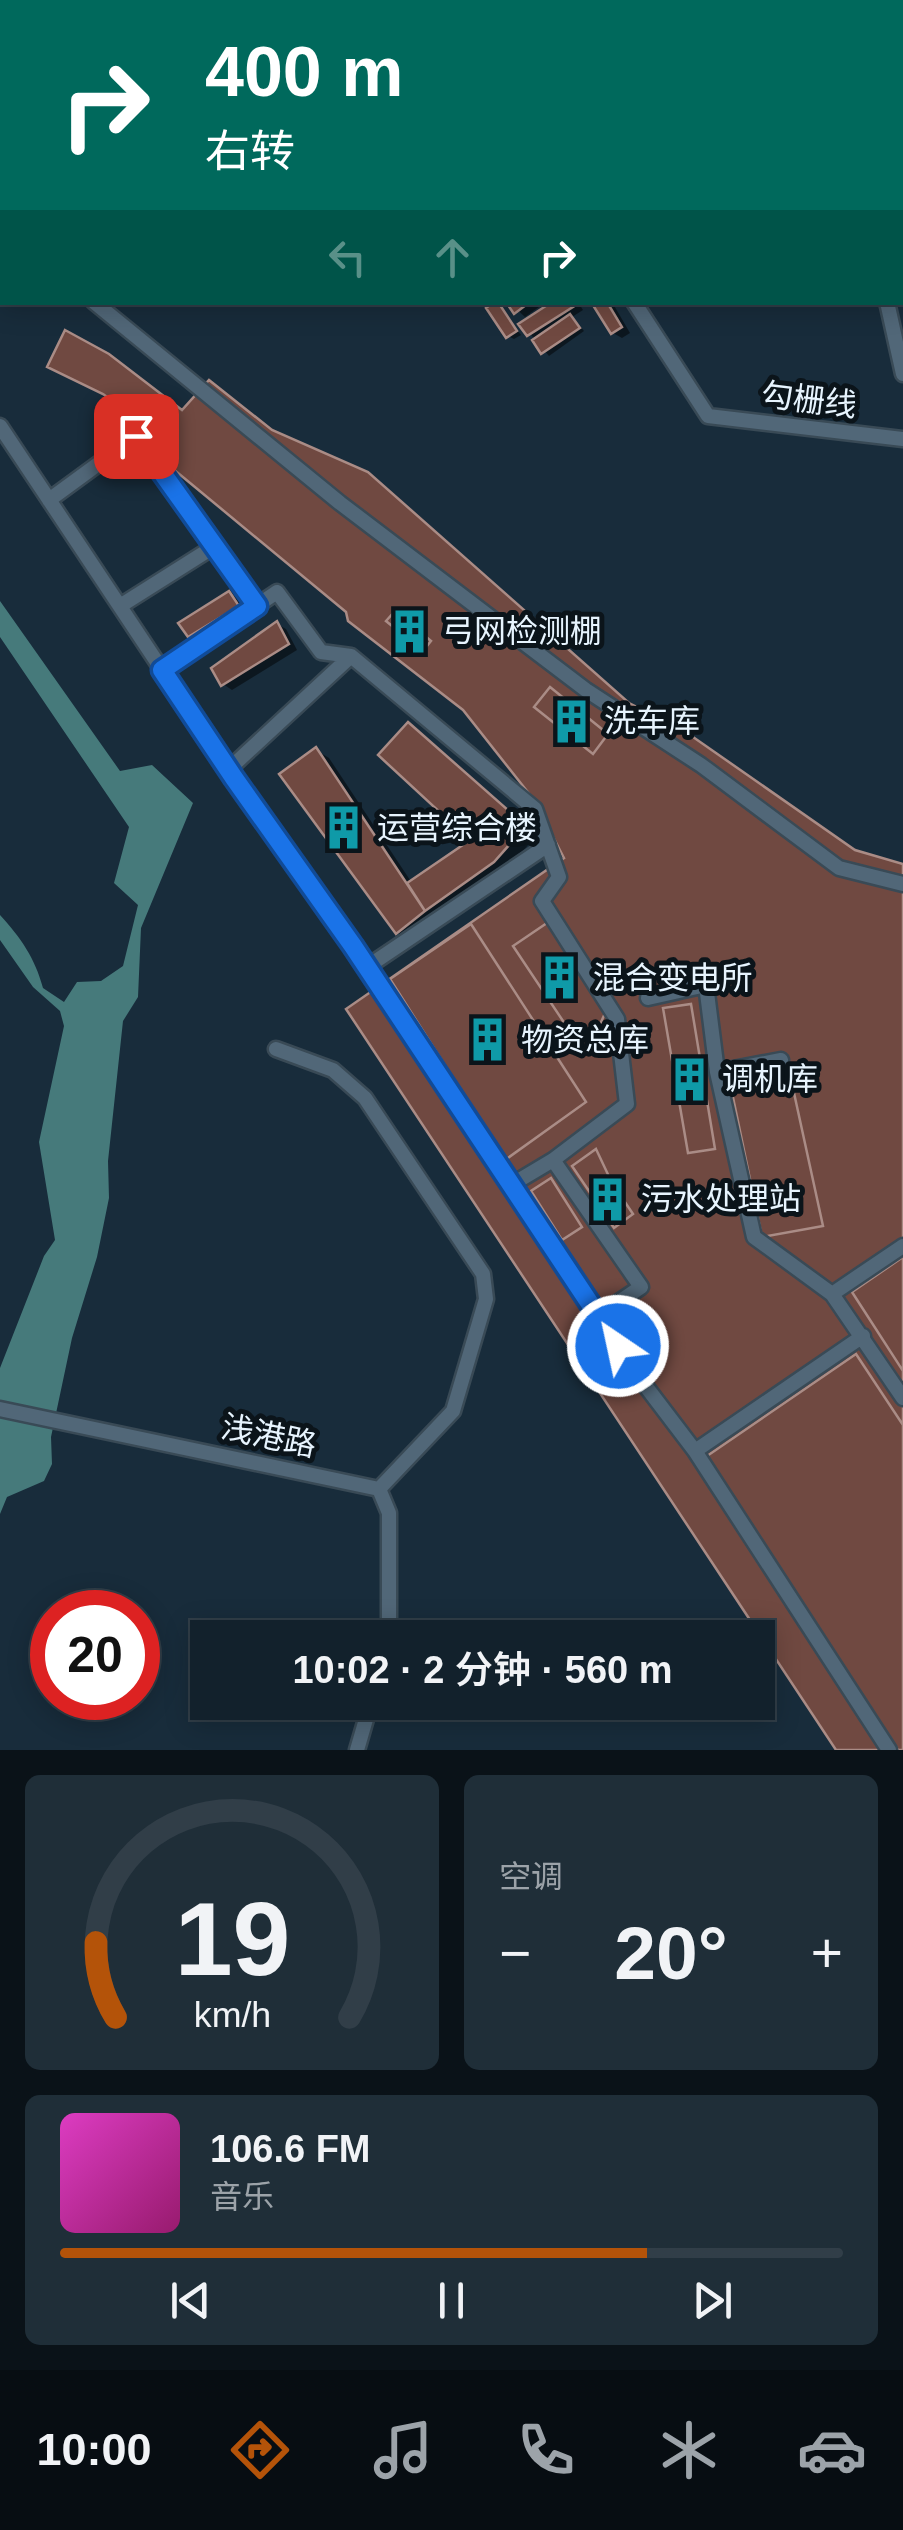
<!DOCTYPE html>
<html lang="zh">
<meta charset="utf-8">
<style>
body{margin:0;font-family:Arial,"Noto Sans SC",sans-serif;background:#1f2e38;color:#f1f3f6;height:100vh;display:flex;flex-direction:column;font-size:38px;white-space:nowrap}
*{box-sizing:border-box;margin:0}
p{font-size:32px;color:#9ca3a9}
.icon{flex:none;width:55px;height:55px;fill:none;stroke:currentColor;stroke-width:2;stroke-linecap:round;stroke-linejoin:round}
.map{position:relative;height:1750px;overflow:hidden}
.drawer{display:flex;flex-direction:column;gap:25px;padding:25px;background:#0a1218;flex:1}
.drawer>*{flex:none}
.top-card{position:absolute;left:0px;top:0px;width:905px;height:305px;box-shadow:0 5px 25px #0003,0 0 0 2px #313e48;background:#00695c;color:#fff;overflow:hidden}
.speed{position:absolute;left:30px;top:1590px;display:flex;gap:20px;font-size:50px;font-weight:700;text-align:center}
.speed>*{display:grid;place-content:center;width:130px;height:130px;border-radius:50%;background:#12212c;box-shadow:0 5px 25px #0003,0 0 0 2px #313e48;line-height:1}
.speed .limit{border:15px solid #d22;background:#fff;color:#111}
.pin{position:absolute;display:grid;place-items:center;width:85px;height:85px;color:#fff;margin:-42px;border-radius:20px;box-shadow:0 5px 15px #0006}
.me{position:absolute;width:110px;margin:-55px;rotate:326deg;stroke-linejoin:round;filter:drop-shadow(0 0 8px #0008)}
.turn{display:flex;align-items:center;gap:35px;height:210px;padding:0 40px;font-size:45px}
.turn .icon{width:130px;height:130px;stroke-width:2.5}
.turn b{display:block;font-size:70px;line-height:85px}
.lanes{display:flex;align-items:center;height:95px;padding:0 40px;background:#0003;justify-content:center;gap:50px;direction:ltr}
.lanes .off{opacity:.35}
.big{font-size:75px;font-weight:600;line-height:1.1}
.drawer .widget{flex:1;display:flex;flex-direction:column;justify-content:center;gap:15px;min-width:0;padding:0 35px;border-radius:15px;background:#1f2e38}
.drawer .dial{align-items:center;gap:0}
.dial svg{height:260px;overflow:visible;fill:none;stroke:#313e48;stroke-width:7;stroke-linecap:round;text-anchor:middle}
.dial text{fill:#f1f3f6;stroke:none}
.song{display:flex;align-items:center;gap:30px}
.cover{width:120px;height:120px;border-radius:15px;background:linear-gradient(135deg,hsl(310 70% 55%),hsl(320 70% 35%))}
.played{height:10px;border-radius:5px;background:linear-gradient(90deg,#b45309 75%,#313e48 75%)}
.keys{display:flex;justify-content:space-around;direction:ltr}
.heat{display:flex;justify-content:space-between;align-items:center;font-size:55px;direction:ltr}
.drawer .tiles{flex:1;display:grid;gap:25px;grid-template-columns:1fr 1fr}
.widget:last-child{grid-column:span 2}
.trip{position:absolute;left:190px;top:1620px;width:585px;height:100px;border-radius:0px;background:#12212c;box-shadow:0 5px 25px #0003,0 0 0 2px #313e48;font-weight:600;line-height:100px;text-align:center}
.menu{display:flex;height:160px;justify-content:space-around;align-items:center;background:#070d12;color:#9ca3a9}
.menu .icon{width:70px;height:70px}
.menu .current{color:#b45309}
.menu b{font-size:45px;color:#f1f3f6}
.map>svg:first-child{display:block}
</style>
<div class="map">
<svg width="903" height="1750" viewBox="0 0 903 1750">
<rect width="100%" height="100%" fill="#182c3b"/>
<path fill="#467a7b" d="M 0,601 L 120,771 L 152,765 L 193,803 L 141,928 L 138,997 L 123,1021 L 108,1161 L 109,1198 L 97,1257 L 72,1338 L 51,1437 L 52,1464 L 44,1481 L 7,1497 L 0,1514 L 0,1368 L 44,1256 L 55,1240 L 39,1142 L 64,1026 L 60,1011 L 33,987 L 0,940 L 0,915 C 21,938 35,958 43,988 L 64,1002 L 77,982 L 101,981 L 123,966 L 138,905 L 114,883 L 129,827 L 0,637 Z"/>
<path fill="#0007" d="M 509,302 L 546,302 L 525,317 Z
M 556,302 L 578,302 L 583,310 L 572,317 L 584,331 L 549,356 L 522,324 Z
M 594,302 L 612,302 L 630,333 L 622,338 L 613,333 Z
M 497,303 L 521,335 L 514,339 L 508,336 Z
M 209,383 L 280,436 L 381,483 L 639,711 L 859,853 L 903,867 L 903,1750 L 839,1750 L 567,859 L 536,798 L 465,708 L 348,611 L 184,412 Z
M 229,594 L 238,599 L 247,611 L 199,640 L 190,635 Z
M 277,624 L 286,629 L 297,650 L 232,690 L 223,684 Z
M 409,726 L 421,733 L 537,835 L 507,869 L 410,940 L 397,933 L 316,750 L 329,758 L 412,883 L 474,841 Z"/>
<path fill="#704941" stroke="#aa8c86" stroke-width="2.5" d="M 494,302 L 498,302 L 517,331 L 506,338 L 486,308 Z
M 506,302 L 530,302 L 514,314 Z
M 552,302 L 576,305 L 527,336 L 518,324 Z
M 591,302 L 607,302 L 622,327 L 611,334 Z
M 570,314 L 580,328 L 541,354 L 532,340 Z
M 65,330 L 109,354 L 182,410 L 209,380 L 272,430 L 368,472 L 629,703 L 683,730 L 855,850 L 903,864 L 903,1750 L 836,1750 L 346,1009 L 564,858 L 534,800 L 463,710 L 348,621 L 346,612 L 149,449 L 161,435 L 103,394 L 47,367 Z
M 229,591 L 239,606 L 188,637 L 178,623 Z
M 395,611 L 431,641 L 423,651 L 386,621 Z
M 277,621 L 289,644 L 221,686 L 211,668 Z
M 550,687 L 608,734 L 593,754 L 534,707 Z
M 408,722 L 526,826 L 494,862 L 425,911 L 407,883 L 470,840 L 378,755 Z
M 316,747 L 425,911 L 396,934 L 279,774 Z
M 547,923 L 606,1011 L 589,1049 L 583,1051 L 513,946 Z
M 471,924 L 586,1102 L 505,1160 L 390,979 Z
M 691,1004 L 715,1149 L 688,1153 L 663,1008 Z
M 789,1070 L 823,1226 L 762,1237 L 730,1083 Z
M 596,1149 L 612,1183 L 633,1214 L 614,1228 L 572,1166 Z
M 551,1178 L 582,1227 L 562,1240 L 531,1191 Z
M 903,1257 L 903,1371 L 852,1292 Z
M 856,1354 L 903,1425 L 903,1750 L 898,1750 L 707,1456 Z"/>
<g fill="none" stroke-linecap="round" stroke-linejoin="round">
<defs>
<path id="minor" d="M 345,0 L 346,2
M 826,2 L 843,0
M 0,225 L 0,232
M 94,302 L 340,503 L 586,690 L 701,765 L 839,868 L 903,884
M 634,302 L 708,416 L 903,439
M 887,302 L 903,374
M 0,426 L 234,778 L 353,946 L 638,1376 L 695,1451
M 49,500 L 135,437 L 257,605
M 120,606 L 215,546
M 162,670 L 277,592 L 321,652 L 351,656
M 228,770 L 351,656 L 535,809 L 559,877 L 542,901 L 617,1019 L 627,1104 L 553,1160 L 511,1185
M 367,967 L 548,845
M 648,998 L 706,985 L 717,1072 L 781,1060
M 276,1049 L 333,1070 L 365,1098 L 483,1274 L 486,1299 L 453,1411 L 379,1489
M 717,1072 L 754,1237 L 832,1294 L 903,1398
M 553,1160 L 641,1287 L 598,1316
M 832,1294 L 903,1246
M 863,1336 L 695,1451 L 889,1750
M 0,1409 L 379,1489 L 389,1513 L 389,1638
M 357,1750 L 371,1702"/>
</defs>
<use href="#minor" stroke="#394a56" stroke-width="19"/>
<use href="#minor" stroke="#516778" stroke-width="14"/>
</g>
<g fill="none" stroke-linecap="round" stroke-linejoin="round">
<defs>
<path id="route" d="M 136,436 L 257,606 L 162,670 L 234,778 L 353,946 L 618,1346"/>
</defs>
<use href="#route" stroke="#114b97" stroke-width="25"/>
<use href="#route" stroke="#1a73e8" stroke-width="18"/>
</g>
<defs>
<symbol id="building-bare" viewBox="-9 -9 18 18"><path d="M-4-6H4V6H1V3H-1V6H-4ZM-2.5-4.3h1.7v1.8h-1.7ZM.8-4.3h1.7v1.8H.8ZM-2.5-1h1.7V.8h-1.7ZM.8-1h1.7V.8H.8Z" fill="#0f9aa8" stroke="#0b141a" stroke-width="2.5" paint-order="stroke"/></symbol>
</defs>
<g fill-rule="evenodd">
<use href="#building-bare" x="378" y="600" width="63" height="63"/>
<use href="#building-bare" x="540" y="690" width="63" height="63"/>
<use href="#building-bare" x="312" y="796" width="63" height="63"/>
<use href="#building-bare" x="528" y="946" width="63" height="63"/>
<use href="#building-bare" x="456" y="1008" width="63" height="63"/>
<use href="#building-bare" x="658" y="1048" width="63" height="63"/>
<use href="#building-bare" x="576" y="1168" width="63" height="63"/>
</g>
<g text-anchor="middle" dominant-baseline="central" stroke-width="10" stroke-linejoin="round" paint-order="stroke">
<g font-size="32" fill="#e7f4fe" stroke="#0b141a">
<text transform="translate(809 400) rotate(7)">勾栅线</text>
<text transform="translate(269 1436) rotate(12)">浅港路</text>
</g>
<g font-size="32" fill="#e7f4fe" stroke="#0b141a" text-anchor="start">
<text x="442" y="631">弓网检测棚</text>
<text x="604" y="721">洗车库</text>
<text x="377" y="828">运营综合楼</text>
<text x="593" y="978">混合变电所</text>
<text x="521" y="1040">物资总库</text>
<text x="722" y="1079">调机库</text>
<text x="641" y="1199">污水处理站</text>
</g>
</g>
</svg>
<div class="speed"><div class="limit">20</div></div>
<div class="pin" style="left:136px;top:436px;background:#d93025"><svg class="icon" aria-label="arrive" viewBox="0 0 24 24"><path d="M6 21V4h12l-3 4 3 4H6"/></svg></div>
<svg class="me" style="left:618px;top:1346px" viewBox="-20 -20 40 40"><circle r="17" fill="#1a73e8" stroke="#fff" stroke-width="3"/><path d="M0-11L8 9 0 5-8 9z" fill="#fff"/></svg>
<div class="trip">10:02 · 2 分钟 · 560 m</div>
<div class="top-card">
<div class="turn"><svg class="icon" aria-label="right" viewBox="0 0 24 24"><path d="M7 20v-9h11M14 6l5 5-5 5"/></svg><div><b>400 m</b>右转</div></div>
<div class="lanes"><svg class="icon off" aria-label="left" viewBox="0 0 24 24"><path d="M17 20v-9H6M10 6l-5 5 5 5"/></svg><svg class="icon off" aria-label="ahead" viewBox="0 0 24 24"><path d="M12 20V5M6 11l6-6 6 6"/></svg><svg class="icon" aria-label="right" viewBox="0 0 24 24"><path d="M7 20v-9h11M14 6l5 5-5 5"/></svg></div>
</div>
</div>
<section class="drawer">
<div class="tiles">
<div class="widget dial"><svg viewBox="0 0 100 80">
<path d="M14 69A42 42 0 1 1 86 69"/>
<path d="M14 69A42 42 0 0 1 8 46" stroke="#b45309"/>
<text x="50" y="56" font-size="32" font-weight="700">19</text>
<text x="50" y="72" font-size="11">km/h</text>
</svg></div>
<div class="widget"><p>空调</p>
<div class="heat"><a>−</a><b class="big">20°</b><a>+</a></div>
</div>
<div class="widget">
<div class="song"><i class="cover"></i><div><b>106.6 FM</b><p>音乐</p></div></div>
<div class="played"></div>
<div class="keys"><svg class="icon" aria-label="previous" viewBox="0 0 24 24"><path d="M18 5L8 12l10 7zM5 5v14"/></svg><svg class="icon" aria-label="pause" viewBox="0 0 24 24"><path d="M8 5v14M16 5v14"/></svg><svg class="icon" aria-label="next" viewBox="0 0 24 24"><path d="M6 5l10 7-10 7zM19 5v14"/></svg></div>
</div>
</div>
</section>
<nav class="menu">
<b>10:00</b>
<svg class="icon current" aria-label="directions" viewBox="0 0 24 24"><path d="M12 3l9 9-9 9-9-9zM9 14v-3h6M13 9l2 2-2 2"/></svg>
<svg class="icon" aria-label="music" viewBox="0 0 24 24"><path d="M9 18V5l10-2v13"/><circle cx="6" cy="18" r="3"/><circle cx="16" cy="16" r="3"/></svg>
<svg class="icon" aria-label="phone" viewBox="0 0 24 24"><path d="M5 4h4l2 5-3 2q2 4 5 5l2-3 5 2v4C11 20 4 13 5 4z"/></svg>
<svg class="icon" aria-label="climate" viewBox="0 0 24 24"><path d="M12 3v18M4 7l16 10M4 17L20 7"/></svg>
<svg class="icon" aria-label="car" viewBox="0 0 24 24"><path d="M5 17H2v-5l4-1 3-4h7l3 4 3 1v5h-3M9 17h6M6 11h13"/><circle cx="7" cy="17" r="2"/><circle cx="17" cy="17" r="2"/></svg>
</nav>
